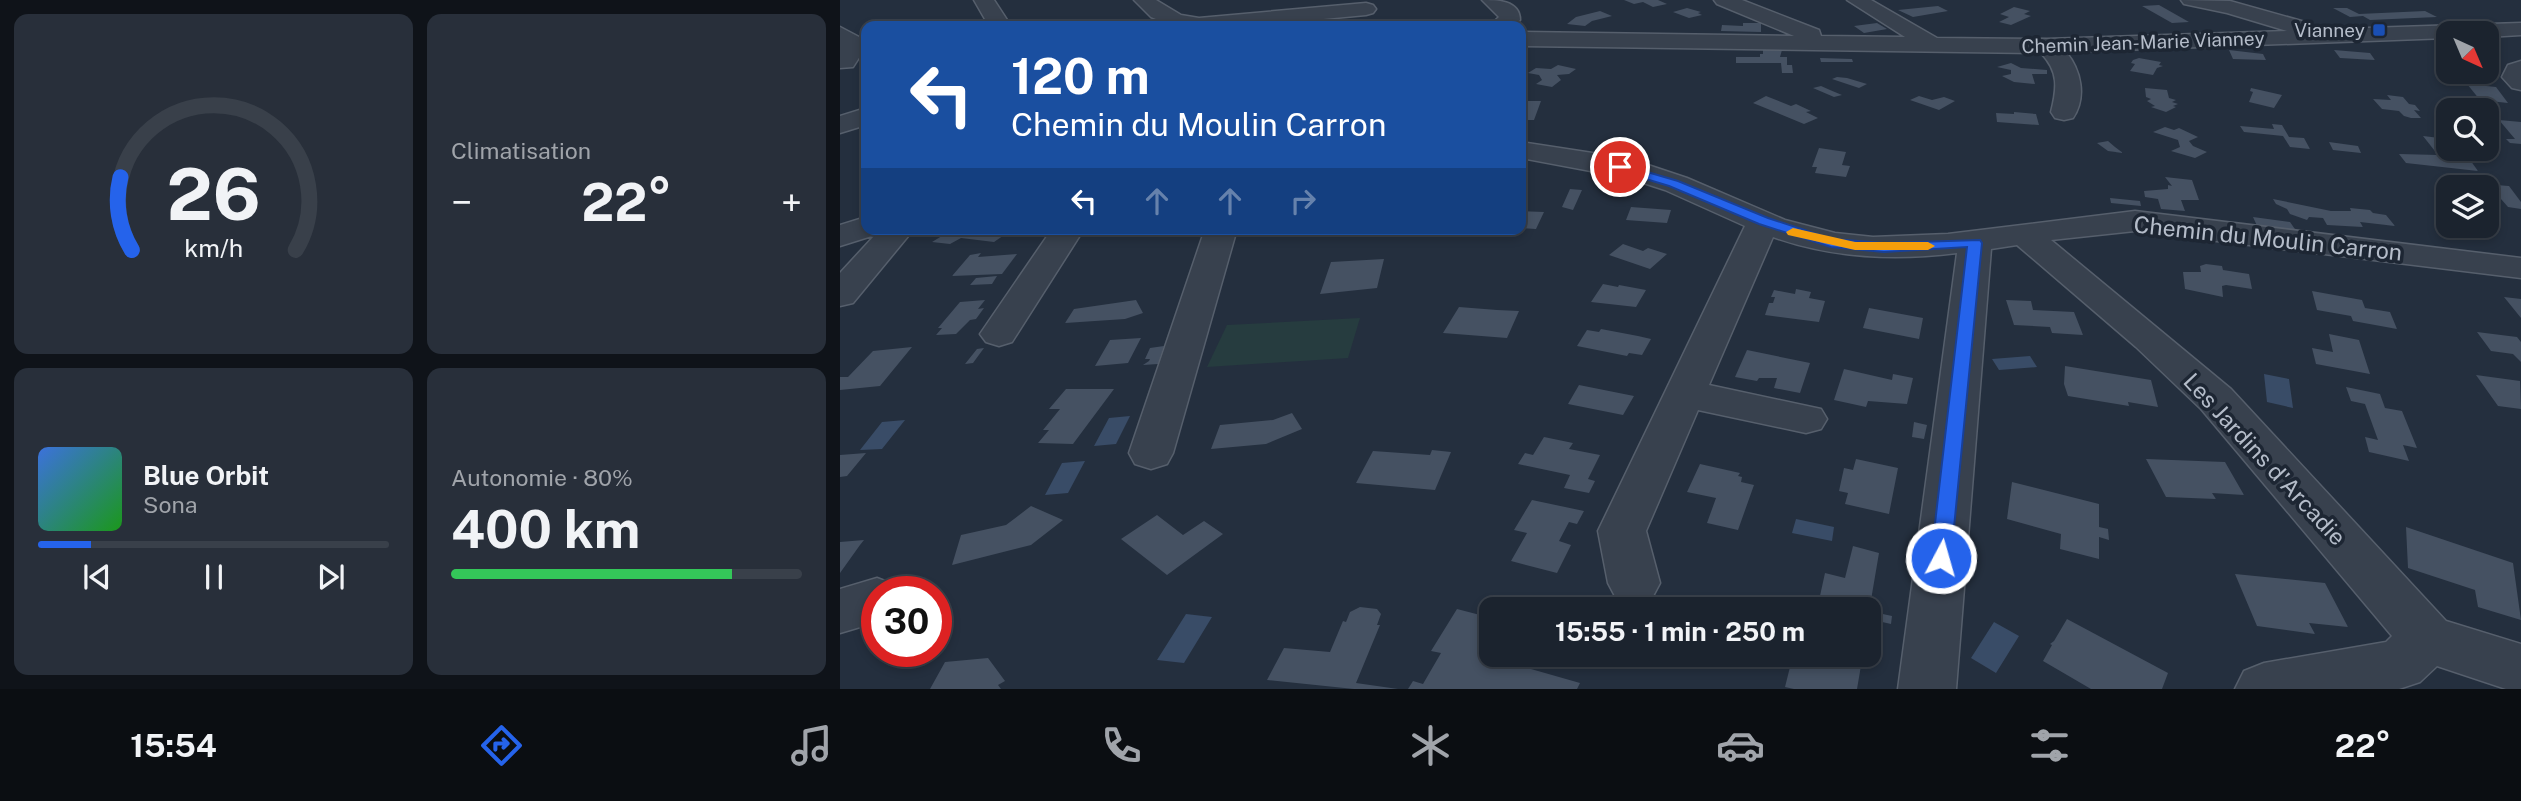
<!DOCTYPE html>
<html lang="fr">
<meta charset="utf-8">
<style>
body{margin:0;font-family:"Public Sans",sans-serif;background:#282f3a;color:#f1f3f6;height:100vh;display:flex;flex-direction:column;font-size:26px;white-space:nowrap}
*{box-sizing:border-box;margin:0}
p{font-size:23px;color:#a0a4aa}
.icon{flex:none;width:38px;height:38px;fill:none;stroke:currentColor;stroke-width:2;stroke-linecap:round;stroke-linejoin:round}
.map{position:relative;flex:1;overflow:hidden}
.drawer{display:flex;flex-direction:column;gap:14px;padding:14px;background:#0f1319;width:840px}
.drawer>*{flex:none}
.hud{position:absolute;left:21px;top:21px;width:665px;height:214px;border-radius:14px;box-shadow:0 4px 10px #0003,0 0 0 2px #39404a;background:#1a4fa0;color:#fff;overflow:hidden}
.needle{width:46px;rotate:136deg}
.tools{position:absolute;left:1596px;top:21px;display:grid;gap:14px}
.tools a{display:grid;place-items:center;width:63px;height:63px;border-radius:14px;background:#1b232e;box-shadow:0 4px 10px #0003,0 0 0 2px #39404a;font-size:35px}
.speed{position:absolute;left:21px;top:576px;display:flex;gap:14px;font-size:35px;font-weight:700;text-align:center}
.speed>*{display:grid;place-content:center;width:91px;height:91px;border-radius:50%;background:#1b232e;box-shadow:0 4px 10px #0003,0 0 0 2px #39404a;line-height:1}
.speed .limit{border:10px solid #d22;background:#fff;color:#111}
.pin{position:absolute;display:grid;place-items:center;width:60px;height:60px;color:#fff;margin:-30px;border:4px solid #fff;border-radius:50%;box-shadow:0 2px 7px #0007}
.me{position:absolute;width:77px;margin:-38px;rotate:6deg;stroke-linejoin:round;filter:drop-shadow(0 0 5px #0008)}
.turn{display:flex;align-items:center;gap:24px;height:147px;padding:0 35px;font-size:32px}
.turn .icon{width:91px;height:91px;stroke-width:2.5}
.turn b{display:block;font-size:49px;line-height:60px}
.lanes{display:flex;align-items:center;height:66px;padding:0 35px;background:#0003;justify-content:center;gap:35px;direction:ltr}
.lanes .off{opacity:.35}
.big{font-size:52px;font-weight:700;line-height:1.1}
.drawer .tile{flex:1;display:flex;flex-direction:column;justify-content:center;gap:10px;min-width:0;padding:0 24px;border-radius:14px;background:#282f3a}
.drawer .dial{align-items:center;gap:0}
.dial svg{height:182px;overflow:visible;fill:none;stroke:#39404a;stroke-width:7;stroke-linecap:round;text-anchor:middle}
.dial text{fill:#f1f3f6;stroke:none}
.song{display:flex;align-items:center;gap:21px}
.cover{width:84px;height:84px;border-radius:10px;background:linear-gradient(135deg,hsl(220 70% 55%),hsl(120 70% 35%))}
.played{height:7px;border-radius:4px;background:linear-gradient(90deg,#2563eb 15%,#39404a 15%)}
.keys{display:flex;justify-content:space-around;direction:ltr}
.heat{display:flex;justify-content:space-between;align-items:center;font-size:38px;direction:ltr}
.charge{height:10px;border-radius:5px;background:linear-gradient(90deg,#34c759 80%,#39404a 0)}
.drawer .tiles{flex:1;display:grid;gap:14px;grid-template-columns:repeat(2,1fr)}
.trip{position:absolute;left:639px;top:597px;width:402px;height:70px;border-radius:14px;background:#1b232e;box-shadow:0 4px 10px #0003,0 0 0 2px #39404a;font-weight:700;line-height:70px;text-align:center}
.tab-bar{display:flex;height:112px;justify-content:space-around;align-items:center;background:#0b0e12;color:#a0a4aa}
.tab-bar .icon{width:49px;height:49px}
.tab-bar .selected{color:#2563eb}
.tab-bar b{font-size:32px;color:#f1f3f6}
main{display:flex;flex:1;min-height:0}
.map>svg:first-child{display:block}
</style>
<main>
<section class="drawer">
<div class="tiles">
<div class="tile dial"><svg viewBox="0 0 100 80">
<path d="M14 69A42 42 0 1 1 86 69"/>
<path d="M14 69A42 42 0 0 1 9 37" stroke="#2563eb"/>
<text x="50" y="56" font-size="32" font-weight="700">26</text>
<text x="50" y="72" font-size="11">km/h</text>
</svg></div>
<div class="tile"><p>Climatisation</p>
<div class="heat"><a>−</a><b class="big">22°</b><a>+</a></div>
</div>
<div class="tile">
<div class="song"><i class="cover"></i><div><b>Blue Orbit</b><p>Sona</p></div></div>
<div class="played"></div>
<div class="keys"><svg class="icon" aria-label="previous" viewBox="0 0 24 24"><path d="M18 5L8 12l10 7zM5 5v14"/></svg><svg class="icon" aria-label="pause" viewBox="0 0 24 24"><path d="M8 5v14M16 5v14"/></svg><svg class="icon" aria-label="next" viewBox="0 0 24 24"><path d="M6 5l10 7-10 7zM19 5v14"/></svg></div>
</div>
<div class="tile"><p>Autonomie · 80%</p><b class="big">400 km</b><div class="charge"></div></div>
</div>
</section>
<div class="map">
<svg width="1681" height="689" viewBox="0 0 1681 689">
<rect width="100%" height="100%" fill="#242f3e"/>
<path fill="#263c3f" d="M 520,318 L 508,358 L 367,367 L 387,325 Z"/>
<path fill="#394c67" d="M 1190,356 L 1197,367 L 1159,370 L 1152,359 Z
M 1424,374 L 1449,379 L 1453,408 L 1427,402 Z
M 290,416 L 276,444 L 254,446 L 269,418 Z
M 65,420 L 42,449 L 20,450 L 42,422 Z
M 245,461 L 228,493 L 205,495 L 222,463 Z
M 956,519 L 994,527 L 992,541 L 952,533 Z
M 346,614 L 372,617 L 344,663 L 317,660 Z
M 1154,622 L 1179,636 L 1156,673 L 1131,658 Z"/>
<path fill="#455162" d="M 784,0 L 818,0 L 827,4 L 813,7 L 803,2 L 794,4 Z
M 1319,5 L 1349,22 L 1332,23 L 1302,6 Z
M 1098,6 L 1108,11 L 1073,17 L 1058,10 Z
M 1174,7 L 1190,11 L 1184,14 L 1191,16 L 1171,25 L 1159,22 L 1169,17 L 1160,14 Z
M 847,8 L 861,12 L 858,13 L 862,15 L 849,18 L 833,12 Z
M 1493,8 L 1507,8 L 1519,14 L 1585,11 L 1597,17 L 1530,20 L 1523,16 L 1510,17 Z
M 760,11 L 772,16 L 752,21 L 745,26 L 727,24 L 736,17 Z
M 903,23 L 921,23 L 921,32 L 881,31 L 882,25 L 903,26 Z
M 1037,23 L 1047,29 L 1024,33 L 1014,26 Z
M 923,48 L 942,50 L 940,57 L 947,57 L 947,65 L 952,65 L 953,73 L 942,73 L 941,63 L 896,63 L 896,57 L 920,57 L 920,54 L 923,54 Z
M 1389,50 L 1423,54 L 1426,60 L 1393,59 Z
M 1494,50 L 1530,53 L 1535,60 L 1500,58 Z
M 980,58 L 1012,59 L 1013,62 L 981,62 Z
M 1299,58 L 1321,62 L 1319,65 L 1323,66 L 1317,68 L 1313,75 L 1290,71 L 1295,64 L 1291,63 L 1293,60 Z
M 1171,63 L 1181,68 L 1207,70 L 1207,74 L 1192,74 L 1195,84 L 1174,82 L 1162,76 L 1171,74 L 1171,70 L 1157,67 Z
M 718,65 L 736,69 L 729,74 L 717,75 L 721,80 L 712,87 L 696,84 L 702,80 L 699,75 L 688,73 L 696,68 L 711,69 Z
M 997,77 L 1007,78 L 1027,84 L 1019,88 L 992,79 Z
M 1627,84 L 1656,87 L 1668,103 L 1640,100 Z
M 981,86 L 990,90 L 1002,95 L 994,97 L 973,88 Z
M 1305,88 L 1327,90 L 1329,98 L 1336,100 L 1332,102 L 1338,104 L 1333,106 L 1336,107 L 1326,112 L 1311,107 L 1315,106 L 1307,101 L 1311,99 L 1306,97 Z
M 1411,88 L 1442,95 L 1434,108 L 1409,102 L 1413,92 L 1410,91 Z
M 1547,95 L 1563,97 L 1569,104 L 1575,105 L 1580,111 L 1574,110 L 1581,118 L 1571,118 L 1564,116 L 1559,111 L 1542,109 L 1533,99 L 1551,100 Z
M 926,96 L 951,106 L 956,104 L 971,111 L 966,112 L 978,118 L 964,124 L 913,103 Z
M 1079,96 L 1092,100 L 1104,97 L 1115,101 L 1099,110 L 1070,100 Z
M 681,101 L 701,101 L 694,120 L 681,120 Z
M 1174,112 L 1196,114 L 1199,125 L 1157,122 L 1156,113 L 1174,114 Z
M 1659,120 L 1681,122 L 1681,144 L 1670,143 L 1666,139 L 1675,139 Z
M 1432,124 L 1442,125 L 1449,137 L 1464,138 L 1470,149 L 1450,147 L 1443,136 L 1404,132 L 1400,126 L 1434,129 Z
M 1325,127 L 1334,130 L 1339,128 L 1358,137 L 1349,141 L 1353,146 L 1367,152 L 1355,158 L 1331,151 L 1340,147 L 1338,140 L 1313,132 Z
M 1583,136 L 1608,139 L 1608,149 L 1623,150 L 1638,171 L 1566,163 L 1559,154 L 1598,155 Z
M 1268,141 L 1275,147 L 1283,153 L 1268,151 L 1257,143 Z
M 1489,142 L 1518,146 L 1521,153 L 1493,150 Z
M 979,148 L 1006,152 L 1002,165 L 1010,166 L 1006,177 L 975,173 L 977,167 L 972,167 Z
M 1325,177 L 1352,180 L 1359,200 L 1341,200 L 1345,211 L 1321,209 L 1318,199 L 1305,197 L 1304,191 L 1328,189 L 1328,185 L 1332,186 Z
M 1656,185 L 1669,186 L 1681,202 L 1681,209 L 1668,207 L 1654,191 L 1661,191 Z
M 730,189 L 742,190 L 733,210 L 722,207 Z
M 1270,198 L 1300,201 L 1301,206 L 1271,203 Z
M 1433,199 L 1491,211 L 1511,211 L 1510,208 L 1530,210 L 1533,213 L 1546,215 L 1555,226 L 1520,222 L 1523,227 L 1487,225 L 1483,218 L 1469,217 L 1467,220 L 1450,214 L 1447,209 L 1436,204 Z
M 791,207 L 831,210 L 827,223 L 786,220 Z
M 681,211 L 704,212 L 696,229 L 681,228 Z
M 1413,217 L 1450,222 L 1457,232 L 1418,228 Z
M 122,229 L 173,229 L 154,242 L 121,238 L 110,244 L 92,242 L 110,231 L 118,232 Z
M 248,229 L 274,229 L 271,233 L 242,236 Z
M 783,244 L 803,251 L 808,248 L 827,254 L 810,269 L 769,255 Z
M 141,253 L 138,257 L 177,254 L 162,274 L 112,276 L 130,255 Z
M 544,259 L 537,288 L 480,294 L 491,262 Z
M 1366,264 L 1382,266 L 1383,270 L 1409,274 L 1412,289 L 1386,285 L 1382,286 L 1383,297 L 1345,289 L 1343,272 L 1361,272 L 1360,266 Z
M 157,276 L 152,284 L 130,285 L 136,278 Z
M 763,284 L 778,287 L 779,285 L 806,290 L 796,307 L 751,302 Z
M 956,289 L 971,292 L 969,298 L 985,301 L 979,322 L 925,315 L 929,303 L 933,303 L 935,297 L 931,297 L 934,290 L 955,294 Z
M 1472,291 L 1522,300 L 1525,308 L 1550,312 L 1557,329 L 1513,321 L 1511,316 L 1477,310 Z
M 1664,297 L 1681,299 L 1681,318 Z
M 145,300 L 138,309 L 144,308 L 136,319 L 130,320 L 116,334 L 96,335 L 102,328 L 98,328 L 120,302 Z
M 296,300 L 303,313 L 285,319 L 225,323 L 234,309 Z
M 1166,300 L 1191,301 L 1193,310 L 1234,312 L 1243,335 L 1212,333 L 1210,327 L 1174,325 Z
M 619,307 L 657,310 L 679,311 L 667,338 L 603,333 Z
M 1029,308 L 1083,318 L 1079,339 L 1023,328 Z
M 761,329 L 798,336 L 811,339 L 802,355 L 789,353 L 787,356 L 737,346 L 747,330 L 759,332 Z
M 1637,332 L 1677,337 L 1681,342 L 1681,362 L 1673,354 L 1651,351 Z
M 1489,334 L 1519,340 L 1530,374 L 1476,364 L 1472,348 L 1493,352 Z
M 301,338 L 288,363 L 255,366 L 270,340 Z
M 324,346 L 318,364 L 303,365 L 309,361 L 310,359 L 305,359 L 310,348 Z
M 72,347 L 40,386 L 0,390 L 0,377 L 8,377 L 33,351 Z
M 144,348 L 133,363 L 125,364 L 137,349 Z
M 907,350 L 970,363 L 960,393 L 934,388 L 937,378 L 919,378 L 917,381 L 895,377 Z
M 1225,366 L 1311,380 L 1318,407 L 1288,402 L 1289,406 L 1228,396 L 1224,384 Z
M 1004,369 L 1052,380 L 1053,374 L 1073,378 L 1067,404 L 1028,401 L 1026,407 L 994,400 Z
M 1636,375 L 1680,381 L 1681,409 L 1658,406 Z
M 739,385 L 794,396 L 783,415 L 728,404 Z
M 1506,387 L 1540,394 L 1545,408 L 1562,411 L 1577,448 L 1563,445 L 1569,461 L 1529,452 L 1525,437 L 1538,440 L 1525,404 L 1511,401 Z
M 226,389 L 274,389 L 233,444 L 198,443 L 209,430 L 203,430 L 220,409 L 209,409 Z
M 452,413 L 462,429 L 426,444 L 371,449 L 380,425 L 433,420 Z
M 1074,422 L 1087,425 L 1084,439 L 1072,437 Z
M 704,437 L 733,443 L 729,449 L 760,455 L 748,479 L 755,481 L 749,493 L 724,488 L 730,475 L 678,464 L 685,453 L 693,455 Z
M 592,450 L 611,452 L 595,490 L 516,483 L 533,451 L 590,455 Z
M 26,453 L 7,476 L 0,477 L 0,455 Z
M 1016,459 L 1058,468 L 1049,514 L 1005,504 L 1008,493 L 999,491 L 1004,468 L 1013,470 Z
M 1306,459 L 1385,462 L 1404,495 L 1372,493 L 1376,499 L 1326,497 Z
M 860,464 L 900,473 L 898,476 L 902,477 L 901,482 L 914,485 L 898,530 L 867,523 L 876,498 L 847,492 Z
M 1172,482 L 1259,504 L 1259,527 L 1268,529 L 1269,540 L 1259,537 L 1259,559 L 1220,549 L 1221,534 L 1167,519 Z
M 692,500 L 744,511 L 737,524 L 729,522 L 719,541 L 731,545 L 717,573 L 671,561 L 687,533 L 674,530 Z
M 191,506 L 223,520 L 191,545 L 112,565 L 121,535 L 166,525 Z
M 317,515 L 343,535 L 364,521 L 383,534 L 327,575 L 281,539 Z
M 1566,527 L 1673,563 L 1681,620 L 1638,607 L 1635,590 L 1568,568 Z
M 24,540 L 20,545 L 0,573 L 0,542 Z
M 1013,546 L 1039,553 L 1031,600 L 1029,599 L 1026,609 L 994,609 L 978,605 L 985,573 L 1005,578 Z
M 1395,574 L 1485,583 L 1508,627 L 1469,623 L 1475,634 L 1417,626 Z
M 520,607 L 537,609 L 541,614 L 537,625 L 540,625 L 516,683 L 558,689 L 514,689 L 427,680 L 444,648 L 490,652 L 503,621 L 506,622 L 510,612 Z
M 617,609 L 644,616 L 638,627 L 651,631 L 651,654 L 666,654 L 663,661 L 740,683 L 737,689 L 568,689 L 573,681 L 583,684 L 601,653 L 591,651 Z
M 1029,611 L 1052,616 L 1051,624 L 1029,619 Z
M 1227,619 L 1328,673 L 1322,689 L 1251,689 L 1203,661 L 1212,645 L 1210,644 L 1214,641 Z
M 961,654 L 1023,654 L 1017,689 L 954,689 L 945,687 L 952,659 L 960,661 Z
M 148,658 L 165,681 L 158,685 L 161,689 L 90,689 L 105,662 Z"/>
<g fill="none" stroke-linecap="round" stroke-linejoin="round">
<defs>
<path id="minor" d="M 134,0 L 154,0 L 171,26 L 149,26 Z
M 294,0 L 316,0 L 341,15 L 359,18 L 526,3 L 533,5 L 536,9 L 533,13 L 526,15 L 409,26 L 333,26 L 311,17 Z
M 642,0 C 656,0 680,0 680,20 L 674,26 L 649,26 L 659,17 Z
M 874,0 L 902,0 L 979,30 L 981,36 L 1065,37 L 1007,0 L 1031,0 L 1097,38 L 1207,39 L 1447,31 L 1387,13 L 1344,4 L 1341,0 L 1390,1 L 1465,22 L 1468,27 L 1466,30 L 1681,23 L 1681,35 L 1647,37 L 1647,33 L 1608,33 L 1608,38 L 1226,52 C 1241,70 1247,97 1233,118 L 1224,120 L 1215,118 L 1211,112 C 1217,88 1219,72 1201,53 L 681,46 L 681,32 L 954,36 L 877,4 Z
M 0,27 L 19,37 L 24,50 L 13,67 L 0,68 Z
M 1681,61 L 1681,90 L 1672,88 L 1662,77 L 1668,65 Z
M 26,108 L 26,125 L 0,133 L 0,116 Z
M 681,142 L 759,154 L 808,165 L 847,178 L 945,220 L 995,233 L 1033,237 L 1108,234 L 1295,211 L 1681,258 L 1681,278 L 1295,231 L 1211,240 L 1391,389 L 1606,621 L 1681,644 L 1681,689 L 1666,689 L 1597,666 L 1580,682 L 1559,689 L 1395,689 L 1404,671 L 1424,663 L 1546,642 L 1552,636 L 1361,409 L 1296,347 L 1177,245 L 1151,249 L 1116,689 L 1058,689 L 1117,253 C 1055,261 992,258 933,237 L 869,385 L 981,409 L 987,419 L 981,429 L 966,433 L 858,410 L 806,531 L 820,583 L 812,598 L 794,604 L 776,598 L 768,583 L 758,531 L 905,226 L 825,190 L 788,178 L 681,158 Z
M 26,217 L 26,229 L 74,229 L 13,303 L 0,306 L 0,273 L 35,235 L 0,246 L 0,225 Z
M 212,229 L 244,229 L 172,342 L 159,346 L 146,342 L 140,334 Z
M 365,229 L 397,229 L 333,453 L 327,464 L 311,469 L 295,464 L 289,453 Z
M 37,578 L 55,585 L 59,592 L 37,592 L 37,622 L 0,633 L 0,589 Z"/>
</defs>
<use href="#minor" stroke="#565f6c" stroke-width="3"/>
<use href="#minor" fill="#38414e" fill-rule="evenodd"/>
</g>
<path fill="#2563eb" stroke="#184099" stroke-width="2" d="M 780,164 L 838,181 L 928,218 L 992,239 L 1044,243 L 1140,240 L 1142,243 L 1111,558 L 1108,564 L 1101,566 L 1094,564 L 1091,558 L 1127,247 L 1044,252 L 991,247 L 919,224 L 829,186 L 776,170 L 774,167 Z"/>
<path fill="#f59e0b" d="M 953,228 L 1015,242 L 1088,242 L 1095,246 L 1088,250 L 1015,250 L 948,235 L 946,232 Z"/>
<rect fill="#1a4fb4" stroke="#1d2633" stroke-width="2.5" x="1532" y="23" width="14" height="14" rx="3.5"/>
<g text-anchor="middle" dominant-baseline="central" stroke-width="7" stroke-linejoin="round" paint-order="stroke">
<g font-size="19" fill="#b4bcc9" stroke="#1d2633" text-anchor="end">
<text x="1525" y="30">Vianney</text>
</g>
<g font-size="19" fill="#b4bcc9" stroke="#1d2633">
<text transform="translate(1303 42) rotate(-2)">Chemin Jean-Marie Vianney</text>
</g>
<g font-size="23" fill="#b4bcc9" stroke="#1d2633">
<text transform="translate(1428 238) rotate(6)">Chemin du Moulin Carron</text>
<text transform="translate(1425 459) rotate(47)">Les Jardins d'Arcadie</text>
</g>
</g>
</svg>
<div class="tools">
<a><svg class="needle" viewBox="-14 -14 28 28"><path d="M0-13l5 13h-10z" fill="#e53935"/><path d="M0 13l5-13h-10z" fill="#a0a4aa"/></svg></a>
<a><svg class="icon" aria-label="search" viewBox="0 0 24 24"><circle cx="10" cy="10" r="6"/><path d="M15 15l6 6"/></svg></a>
<a><svg class="icon" aria-label="layers" viewBox="0 0 24 24"><path d="M12 4l9 5-9 5-9-5zM3 14l9 5 9-5"/></svg></a>
</div>
<div class="speed"><div class="limit">30</div></div>
<div class="pin" style="left:780px;top:167px;background:#d93025"><svg class="icon" aria-label="arrive" viewBox="0 0 24 24"><path d="M6 21V4h12l-3 4 3 4H6"/></svg></div>
<svg class="me" style="left:1101px;top:558px" viewBox="-20 -20 40 40"><circle r="17" fill="#2563eb" stroke="#fff" stroke-width="3"/><path d="M0-11L8 9 0 5-8 9z" fill="#fff"/></svg>
<div class="trip">15:55 · 1 min · 250 m</div>
<div class="hud">
<div class="turn"><svg class="icon" aria-label="left" viewBox="0 0 24 24"><path d="M17 20v-9H6M10 6l-5 5 5 5"/></svg><div><b>120 m</b>Chemin du Moulin Carron</div></div>
<div class="lanes"><svg class="icon" aria-label="left" viewBox="0 0 24 24"><path d="M17 20v-9H6M10 6l-5 5 5 5"/></svg><svg class="icon off" aria-label="ahead" viewBox="0 0 24 24"><path d="M12 20V5M6 11l6-6 6 6"/></svg><svg class="icon off" aria-label="ahead" viewBox="0 0 24 24"><path d="M12 20V5M6 11l6-6 6 6"/></svg><svg class="icon off" aria-label="right" viewBox="0 0 24 24"><path d="M7 20v-9h11M14 6l5 5-5 5"/></svg></div>
</div>
</div>
</main>
<nav class="tab-bar">
<b>15:54</b>
<svg class="icon selected" aria-label="directions" viewBox="0 0 24 24"><path d="M12 3l9 9-9 9-9-9zM9 14v-3h6M13 9l2 2-2 2"/></svg>
<svg class="icon" aria-label="music" viewBox="0 0 24 24"><path d="M9 18V5l10-2v13"/><circle cx="6" cy="18" r="3"/><circle cx="16" cy="16" r="3"/></svg>
<svg class="icon" aria-label="phone" viewBox="0 0 24 24"><path d="M5 4h4l2 5-3 2q2 4 5 5l2-3 5 2v4C11 20 4 13 5 4z"/></svg>
<svg class="icon" aria-label="climate" viewBox="0 0 24 24"><path d="M12 3v18M4 7l16 10M4 17L20 7"/></svg>
<svg class="icon" aria-label="car" viewBox="0 0 24 24"><path d="M5 17H2v-5l4-1 3-4h7l3 4 3 1v5h-3M9 17h6M6 11h13"/><circle cx="7" cy="17" r="2"/><circle cx="17" cy="17" r="2"/></svg>
<svg class="icon" aria-label="filters" viewBox="0 0 24 24"><path d="M4 7h16M4 17h16"/><circle cx="9" cy="7" r="2"/><circle cx="15" cy="17" r="2"/></svg>
<b>22°</b>
</nav>
